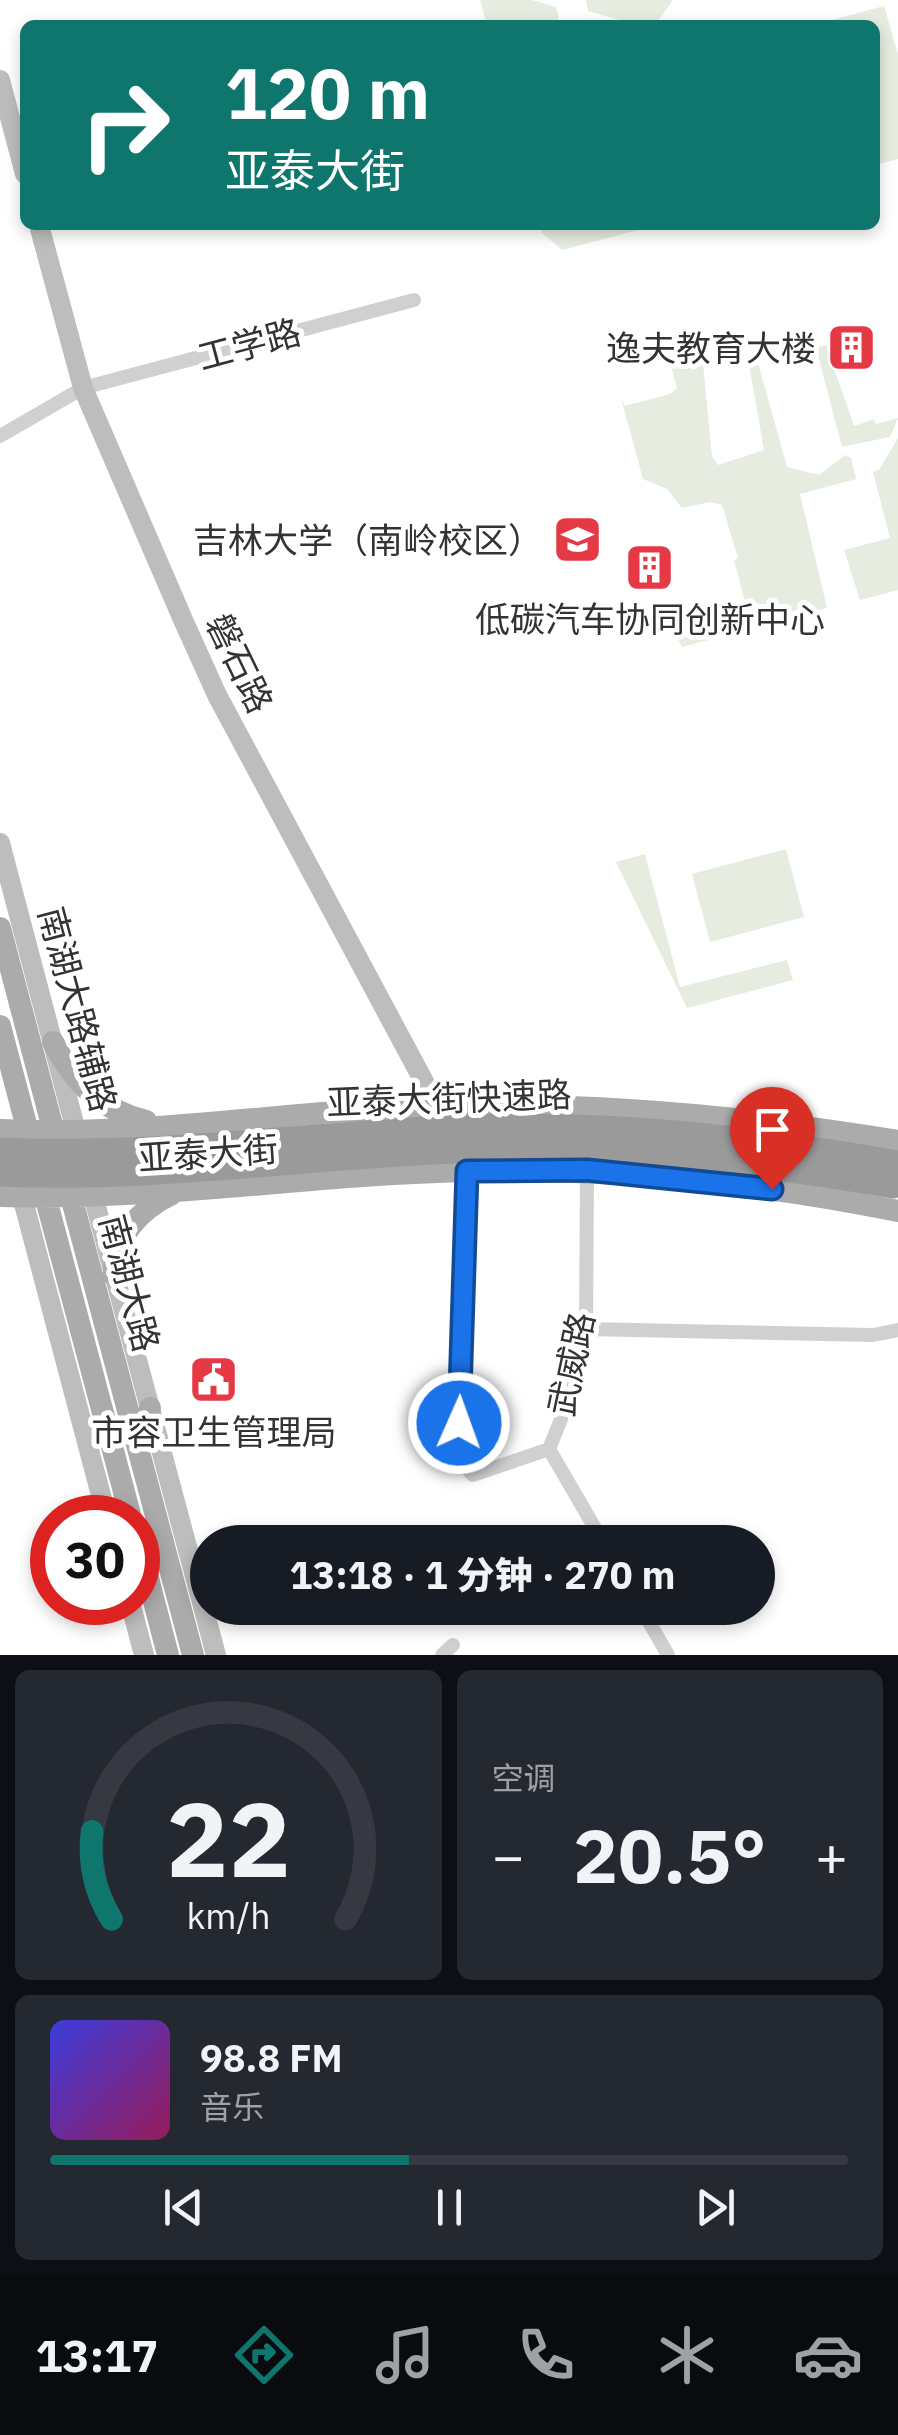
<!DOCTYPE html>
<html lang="zh">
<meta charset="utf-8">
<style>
body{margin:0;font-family:"IBM Plex Sans","Noto Sans SC",sans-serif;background:#242831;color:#f1f3f6;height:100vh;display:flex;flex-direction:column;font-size:38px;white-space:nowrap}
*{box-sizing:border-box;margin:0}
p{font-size:32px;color:#9ea1a6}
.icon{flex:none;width:55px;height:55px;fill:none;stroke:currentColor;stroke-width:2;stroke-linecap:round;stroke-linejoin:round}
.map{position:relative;height:1655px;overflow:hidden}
.drawer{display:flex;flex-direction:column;gap:15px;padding:15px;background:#0d0f14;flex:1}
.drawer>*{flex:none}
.hud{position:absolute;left:20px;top:20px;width:860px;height:210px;border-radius:15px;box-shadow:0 5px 15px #0003;background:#0f766e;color:#fff;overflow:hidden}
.speed{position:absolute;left:30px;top:1495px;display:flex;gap:20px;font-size:50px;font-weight:700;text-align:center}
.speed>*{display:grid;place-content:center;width:130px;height:130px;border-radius:50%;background:#171b24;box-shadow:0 5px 15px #0003;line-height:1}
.speed .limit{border:15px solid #d22;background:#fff;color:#111}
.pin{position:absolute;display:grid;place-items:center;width:85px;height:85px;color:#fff;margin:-102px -42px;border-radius:50% 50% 50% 0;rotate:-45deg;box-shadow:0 0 10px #0007}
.pin .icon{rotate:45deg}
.me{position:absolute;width:110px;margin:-55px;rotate:2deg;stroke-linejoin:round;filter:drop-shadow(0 0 8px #0008)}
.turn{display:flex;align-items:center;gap:35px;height:210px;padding:0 40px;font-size:45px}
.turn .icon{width:130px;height:130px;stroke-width:2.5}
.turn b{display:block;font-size:70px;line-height:85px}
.big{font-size:75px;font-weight:800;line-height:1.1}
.drawer .widget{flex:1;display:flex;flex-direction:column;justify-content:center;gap:15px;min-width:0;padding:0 35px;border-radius:15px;background:#242831}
.drawer .dial{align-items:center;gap:0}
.dial svg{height:260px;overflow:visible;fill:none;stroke:#363941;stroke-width:7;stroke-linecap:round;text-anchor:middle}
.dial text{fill:#f1f3f6;stroke:none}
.song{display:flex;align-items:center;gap:30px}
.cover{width:120px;height:120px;border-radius:15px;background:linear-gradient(135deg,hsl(240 70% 55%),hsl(330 70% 35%))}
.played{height:10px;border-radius:5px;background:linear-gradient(90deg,#0f766e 45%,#363941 45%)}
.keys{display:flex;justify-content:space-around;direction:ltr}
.heat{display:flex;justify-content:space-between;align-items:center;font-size:55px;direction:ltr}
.drawer .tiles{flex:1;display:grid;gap:15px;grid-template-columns:1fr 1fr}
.widget:last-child{grid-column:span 2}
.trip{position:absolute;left:190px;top:1525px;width:585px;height:100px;border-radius:50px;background:#171b24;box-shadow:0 5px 15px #0003;font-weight:800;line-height:100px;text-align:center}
.dock{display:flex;height:160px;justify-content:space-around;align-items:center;background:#090b0e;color:#9ea1a6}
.dock .icon{width:70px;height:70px}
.dock .active{color:#0f766e}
.dock b{font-size:45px;color:#f1f3f6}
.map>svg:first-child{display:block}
</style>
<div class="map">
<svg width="898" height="1655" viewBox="0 0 898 1655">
<rect width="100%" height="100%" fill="#fff"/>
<path fill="#e6ecdf" d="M 480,0 L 532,0 L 556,7 L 559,18 L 552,25 L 487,25 Z
M 586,0 L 673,0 L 655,25 L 637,25 L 588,11 Z
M 884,6 L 898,54 L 898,159 L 875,165 L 875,25 L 813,25 Z
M 540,225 L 657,225 L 562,250 L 542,233 Z
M 706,339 L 701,343 L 712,456 L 718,465 L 764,450 L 749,365 L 758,363 L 787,467 L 819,475 L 845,455 L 851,458 L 856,479 L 800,494 L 827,608 L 682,647 L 676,635 L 747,610 L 734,560 L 738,558 L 722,505 L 710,502 L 682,508 L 667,489 L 643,479 L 621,398 L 625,406 L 670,394 L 677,388 L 665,344 Z
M 826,345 L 854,426 L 874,419 L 876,424 L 898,418 L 890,437 L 842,447 L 816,348 Z
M 898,438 L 898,590 L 860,600 L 844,550 L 890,538 L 873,472 L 879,470 Z
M 786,849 L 804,917 L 710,942 L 692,874 Z
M 645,854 L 680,987 L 787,960 L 793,980 L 687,1008 L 616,862 Z"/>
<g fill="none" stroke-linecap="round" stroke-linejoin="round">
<path stroke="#d0d0d0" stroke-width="14" d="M 0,436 L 83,388 L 414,300
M 587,1170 L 586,1329 L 572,1392 L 549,1449 L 603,1542
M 467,1171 L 458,1459 L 473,1475 L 549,1449
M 586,1329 L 873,1335 L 898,1330
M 641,1608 L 668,1655
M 442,1655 L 453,1645"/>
<path stroke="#bdbdbd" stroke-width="20" d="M 0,80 L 25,174
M 39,225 L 83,388 L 184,622 L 217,695 L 437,1106
M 0,843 L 80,1146
M 90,1184 L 216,1655
M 19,1185 L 107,1518
M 130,1602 L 144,1655"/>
<path stroke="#ababab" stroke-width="22" d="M 0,928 L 57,1144
M 0,1026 L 31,1143
M 53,1042 C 74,1083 101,1110 146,1121
M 0,1130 C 146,1137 292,1110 438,1106 C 593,1102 746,1116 898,1141
M 42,1184 L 131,1518
M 68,1185 L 193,1655
M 0,1196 C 132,1200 262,1182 393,1174 C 564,1164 731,1177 898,1211
M 114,1275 C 113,1238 140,1209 172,1194
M 138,1446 L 150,1408
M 138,1540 L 168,1655"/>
<path stroke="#9a9a9a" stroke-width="25" d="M 0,1150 C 149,1157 297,1135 446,1128 C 597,1120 749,1137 898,1163
M 0,1174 C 152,1181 303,1157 455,1151 C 601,1146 749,1161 893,1186"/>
</g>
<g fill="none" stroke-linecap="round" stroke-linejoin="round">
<defs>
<path id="route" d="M 459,1423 L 467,1171 L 587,1170 L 772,1189"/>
</defs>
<use href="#route" stroke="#114b97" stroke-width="25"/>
<use href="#route" stroke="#1a73e8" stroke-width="18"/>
</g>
<defs>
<symbol id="building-square" viewBox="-11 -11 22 22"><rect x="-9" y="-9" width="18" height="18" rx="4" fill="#e63946" stroke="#fff"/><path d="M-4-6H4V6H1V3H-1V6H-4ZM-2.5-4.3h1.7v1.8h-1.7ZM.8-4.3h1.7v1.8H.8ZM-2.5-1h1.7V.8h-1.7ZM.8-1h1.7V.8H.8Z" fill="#fff"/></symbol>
<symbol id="university-square" viewBox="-11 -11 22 22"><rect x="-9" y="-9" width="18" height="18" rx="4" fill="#e63946" stroke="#fff"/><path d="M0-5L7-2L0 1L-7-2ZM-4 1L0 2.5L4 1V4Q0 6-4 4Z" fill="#fff"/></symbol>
<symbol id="civic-square" viewBox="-11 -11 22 22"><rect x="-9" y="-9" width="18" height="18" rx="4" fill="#e63946" stroke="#fff"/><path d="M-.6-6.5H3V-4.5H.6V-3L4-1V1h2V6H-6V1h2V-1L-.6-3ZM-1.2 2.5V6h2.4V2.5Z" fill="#fff"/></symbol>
</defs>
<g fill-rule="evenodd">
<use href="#building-square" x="824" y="320" width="55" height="55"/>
<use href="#university-square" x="550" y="512" width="55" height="55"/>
<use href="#building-square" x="622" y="540" width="55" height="55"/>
<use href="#civic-square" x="186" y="1352" width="55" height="55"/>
</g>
<g text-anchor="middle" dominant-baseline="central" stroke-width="10" stroke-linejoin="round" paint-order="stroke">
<g font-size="35" fill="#333" stroke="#fff">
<text transform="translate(249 344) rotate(-15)">工学路</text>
<text transform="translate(240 663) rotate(64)">磐石路</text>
<text transform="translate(78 1009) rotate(75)">南湖大路辅路</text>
<text transform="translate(449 1098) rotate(-2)">亚泰大街快速路</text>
<text transform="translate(208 1153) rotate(-4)">亚泰大街</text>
<text transform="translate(130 1283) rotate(75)">南湖大路</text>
<text transform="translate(571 1364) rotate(-78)">武威路</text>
</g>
<g font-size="35" fill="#333" stroke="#fff" text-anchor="end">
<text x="816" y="348">逸夫教育大楼</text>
<text x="543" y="540">吉林大学（南岭校区）</text>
<text x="650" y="619" text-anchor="middle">低碳汽车协同创新中心</text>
<text x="214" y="1432" text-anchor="middle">市容卫生管理局</text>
</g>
</g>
</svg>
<div class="speed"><div class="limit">30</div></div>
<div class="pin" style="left:772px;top:1189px;background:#d93025"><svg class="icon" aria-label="arrive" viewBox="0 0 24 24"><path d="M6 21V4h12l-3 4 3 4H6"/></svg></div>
<svg class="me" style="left:459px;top:1423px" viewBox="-20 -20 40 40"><circle r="17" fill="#1a73e8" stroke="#fff" stroke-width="3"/><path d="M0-11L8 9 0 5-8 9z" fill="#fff"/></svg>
<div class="trip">13:18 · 1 分钟 · 270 m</div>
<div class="hud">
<div class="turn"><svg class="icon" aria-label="right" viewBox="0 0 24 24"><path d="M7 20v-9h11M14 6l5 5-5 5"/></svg><div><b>120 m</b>亚泰大街</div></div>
</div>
</div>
<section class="drawer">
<div class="tiles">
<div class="widget dial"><svg viewBox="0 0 100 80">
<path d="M14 69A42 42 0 1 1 86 69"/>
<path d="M14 69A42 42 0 0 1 8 42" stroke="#0f766e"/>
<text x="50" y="56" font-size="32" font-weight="700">22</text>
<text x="50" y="72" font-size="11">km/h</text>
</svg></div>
<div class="widget"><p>空调</p>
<div class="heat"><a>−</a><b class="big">20.5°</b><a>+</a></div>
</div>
<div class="widget">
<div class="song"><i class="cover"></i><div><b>98.8 FM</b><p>音乐</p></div></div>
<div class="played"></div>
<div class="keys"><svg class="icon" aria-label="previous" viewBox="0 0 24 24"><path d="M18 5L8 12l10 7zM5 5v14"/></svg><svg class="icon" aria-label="pause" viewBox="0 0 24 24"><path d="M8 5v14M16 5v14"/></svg><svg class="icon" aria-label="next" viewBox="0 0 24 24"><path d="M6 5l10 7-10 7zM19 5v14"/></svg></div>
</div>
</div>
</section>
<nav class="dock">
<b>13:17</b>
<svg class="icon active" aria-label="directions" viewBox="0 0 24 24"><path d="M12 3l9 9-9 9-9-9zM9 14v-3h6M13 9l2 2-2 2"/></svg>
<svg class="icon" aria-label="music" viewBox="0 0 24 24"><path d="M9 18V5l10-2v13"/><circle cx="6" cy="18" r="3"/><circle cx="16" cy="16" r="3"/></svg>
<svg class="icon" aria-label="phone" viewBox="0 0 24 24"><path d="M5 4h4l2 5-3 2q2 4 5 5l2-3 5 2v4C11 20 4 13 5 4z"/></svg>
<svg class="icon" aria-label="climate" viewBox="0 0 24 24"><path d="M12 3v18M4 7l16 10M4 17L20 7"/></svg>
<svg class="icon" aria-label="car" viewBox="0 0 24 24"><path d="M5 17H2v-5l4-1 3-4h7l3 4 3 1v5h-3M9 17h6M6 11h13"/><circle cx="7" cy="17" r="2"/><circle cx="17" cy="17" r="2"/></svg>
</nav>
